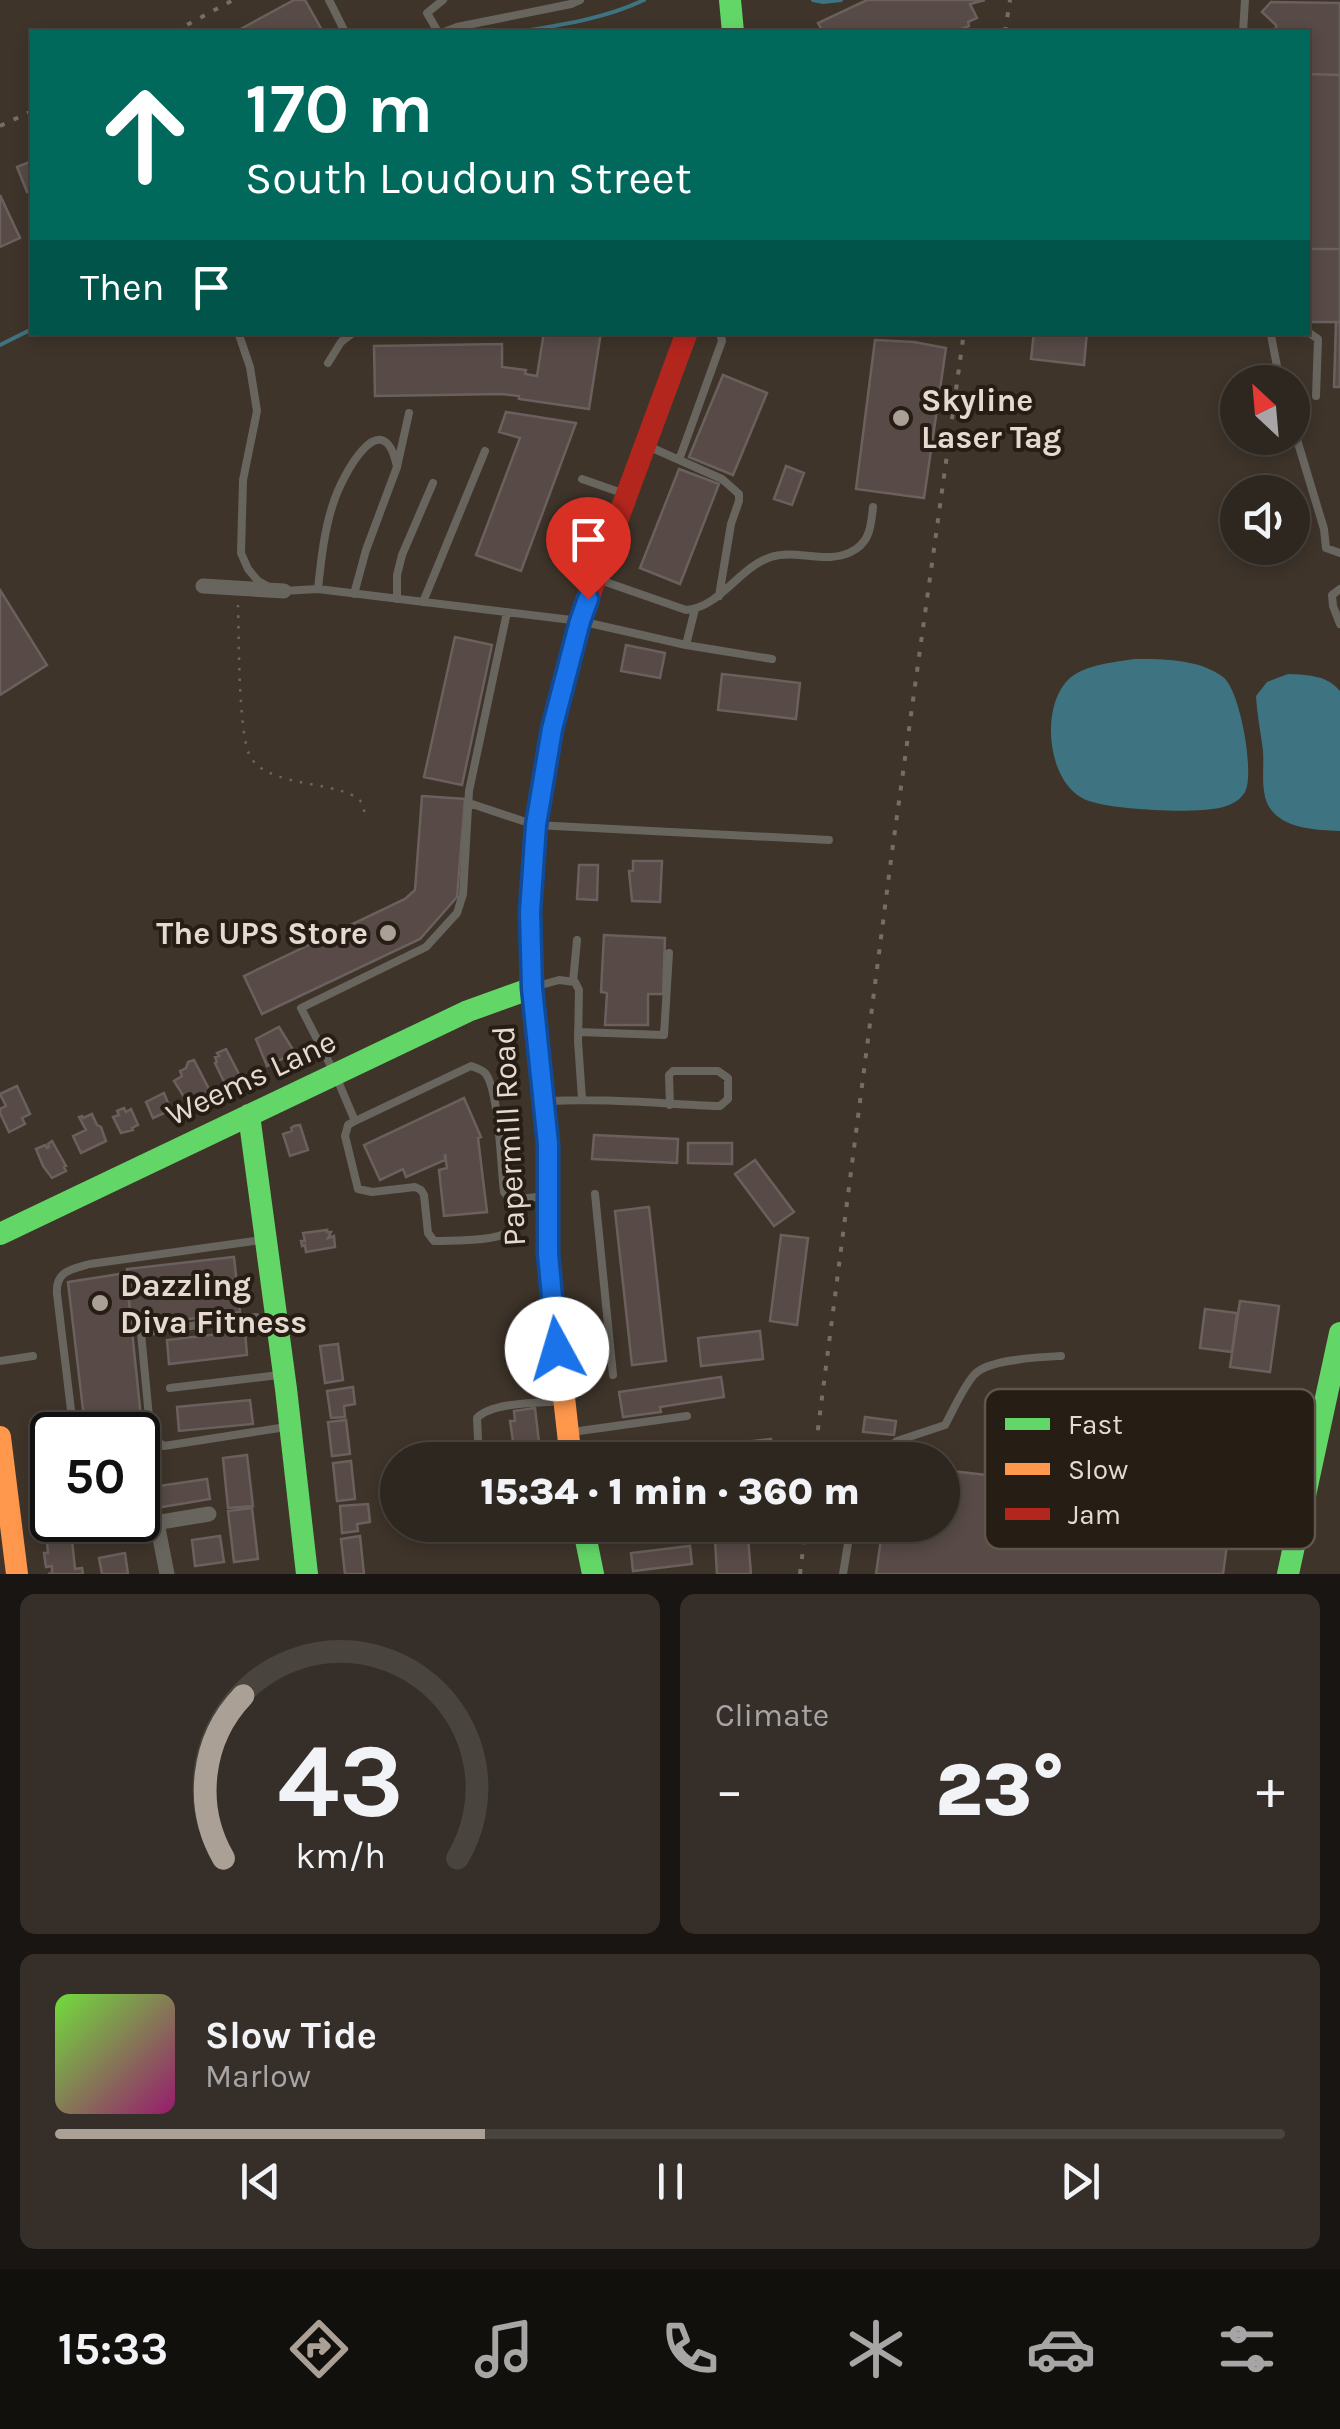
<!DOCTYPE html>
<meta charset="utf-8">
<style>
body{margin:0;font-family:Karla,sans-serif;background:#362f29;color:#f1f3f6;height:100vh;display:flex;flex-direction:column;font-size:38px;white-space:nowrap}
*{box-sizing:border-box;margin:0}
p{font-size:32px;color:#a7a5a5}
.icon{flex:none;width:55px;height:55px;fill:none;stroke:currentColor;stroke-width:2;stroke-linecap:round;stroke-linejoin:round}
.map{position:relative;height:1574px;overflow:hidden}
.panel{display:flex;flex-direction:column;gap:20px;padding:20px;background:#191512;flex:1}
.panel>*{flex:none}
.top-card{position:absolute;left:30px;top:30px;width:1280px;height:305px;border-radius:0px;box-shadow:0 5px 15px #0003,0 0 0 2px #49443e;background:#00695c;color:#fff;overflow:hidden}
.needle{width:65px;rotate:334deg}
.controls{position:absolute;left:1220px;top:365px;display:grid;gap:20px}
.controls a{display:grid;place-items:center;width:90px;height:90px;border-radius:50%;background:#2e2720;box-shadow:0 5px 15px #0003,0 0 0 2px #49443e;font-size:50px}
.speed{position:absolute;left:30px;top:1412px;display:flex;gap:20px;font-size:50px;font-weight:700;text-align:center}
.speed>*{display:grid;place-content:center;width:130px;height:130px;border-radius:50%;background:#2e2720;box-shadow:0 5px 15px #0003,0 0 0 2px #49443e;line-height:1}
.speed .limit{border:5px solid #111;border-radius:15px;background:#fff;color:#111}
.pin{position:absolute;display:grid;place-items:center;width:85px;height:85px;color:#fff;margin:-102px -42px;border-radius:50% 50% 50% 0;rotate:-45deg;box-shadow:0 0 10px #0007}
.pin .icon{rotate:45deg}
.me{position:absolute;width:110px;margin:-55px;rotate:354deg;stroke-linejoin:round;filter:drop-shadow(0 0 8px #0008)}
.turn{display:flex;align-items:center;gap:35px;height:210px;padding:0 50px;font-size:45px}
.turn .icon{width:130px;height:130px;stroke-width:2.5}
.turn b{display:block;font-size:70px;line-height:85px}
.then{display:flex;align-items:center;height:95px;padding:0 50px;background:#0003;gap:20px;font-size:38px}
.big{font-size:75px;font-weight:800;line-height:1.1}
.panel .tile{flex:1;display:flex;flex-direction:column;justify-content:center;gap:15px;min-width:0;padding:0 35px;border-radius:15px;background:#362f29}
.panel .dial{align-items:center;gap:0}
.dial svg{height:260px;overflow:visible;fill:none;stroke:#49443e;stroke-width:7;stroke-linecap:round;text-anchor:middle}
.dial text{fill:#f1f3f6;stroke:none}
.song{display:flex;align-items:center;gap:30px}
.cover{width:120px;height:120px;border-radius:15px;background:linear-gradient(135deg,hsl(100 70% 55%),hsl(320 70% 35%))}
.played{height:10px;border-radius:5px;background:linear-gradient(90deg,#aba096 35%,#49443e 35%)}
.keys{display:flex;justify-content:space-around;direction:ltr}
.heat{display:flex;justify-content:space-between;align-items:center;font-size:55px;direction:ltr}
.panel .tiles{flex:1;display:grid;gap:20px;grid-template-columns:1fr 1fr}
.tile:last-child{grid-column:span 2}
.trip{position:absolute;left:380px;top:1442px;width:580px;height:100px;border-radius:50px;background:#2e2720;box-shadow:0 5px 15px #0003,0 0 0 2px #49443e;font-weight:800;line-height:100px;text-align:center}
.menu{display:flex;height:160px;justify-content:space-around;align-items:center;background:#12100d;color:#a7a5a5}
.menu .icon{width:70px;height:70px}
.menu .current{color:#aba096}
.menu b{font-size:45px;color:#f1f3f6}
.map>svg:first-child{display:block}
</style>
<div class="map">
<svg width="1340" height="1574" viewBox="0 0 1340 1574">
<rect width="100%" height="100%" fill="#3e342a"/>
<path fill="#3e7381" d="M 1135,659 C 1164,659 1199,659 1223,677 C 1240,689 1255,774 1245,792 C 1239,803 1224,808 1212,809 C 1187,813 1107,810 1084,799 C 1046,781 1040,704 1070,678 C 1087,664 1115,662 1135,659 Z
M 1288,674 C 1308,675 1327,675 1340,691 L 1340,831 C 1311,830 1268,828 1264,791 C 1262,778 1264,764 1263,751 C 1261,733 1257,715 1256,696 L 1267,682 Z"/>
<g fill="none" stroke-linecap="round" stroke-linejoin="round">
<path stroke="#3e7381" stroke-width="4" d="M 813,0 L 823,2 L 841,0
M 517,32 C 560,25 604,19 644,0
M 0,345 L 32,329"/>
</g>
<path fill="#574a47" stroke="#6a605d" stroke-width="2.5" d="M 294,0 L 305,0 L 323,32 L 235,32 Z
M 867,0 L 985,0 L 970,4 L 977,18 L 968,22 L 969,26 L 954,32 L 823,32 L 818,23 Z
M 1271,2 L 1340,3 L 1340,75 L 1308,74 L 1308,32 L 1276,32 L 1276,25 L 1262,12 Z
M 1308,74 L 1340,75 L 1340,249 L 1308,249 Z
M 32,161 L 32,190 L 27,192 L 17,167 Z
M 0,195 L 20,238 L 0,247 Z
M 1308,249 L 1340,249 L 1340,322 L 1308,322 Z
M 1336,322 L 1340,322 L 1340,387 L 1334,387 Z
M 544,332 L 601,332 L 589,409 L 519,399 L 519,396 L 502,394 L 375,396 L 374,346 L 502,344 L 502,367 L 526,370 L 525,374 L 537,376 Z
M 1034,332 L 1087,332 L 1084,365 L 1031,359 Z
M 875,340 L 914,342 L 946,348 L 924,498 L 856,489 Z
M 723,375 L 767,393 L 733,475 L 689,457 Z
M 506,412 L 576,423 L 521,571 L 476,555 L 520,438 L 499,432 Z
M 786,466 L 804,473 L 792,505 L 774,499 Z
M 679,469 L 719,484 L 680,584 L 640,568 Z
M 0,590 L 47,665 L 0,695 Z
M 455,637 L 492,645 L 462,785 L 424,777 Z
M 626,645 L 665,653 L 660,678 L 621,671 Z
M 722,674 L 800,683 L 796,719 L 718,710 Z
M 422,796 L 465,799 L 457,897 L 420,939 L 262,1014 L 244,976 L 405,899 L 415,890 Z
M 633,861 L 662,861 L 660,902 L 632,901 L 629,871 L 633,871 Z
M 579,865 L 598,865 L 597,900 L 577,899 Z
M 604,935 L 665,938 L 663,994 L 648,994 L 648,1025 L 605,1025 L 607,993 L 601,992 Z
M 279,1027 L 295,1053 L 267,1066 L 256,1039 Z
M 226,1049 L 240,1076 L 246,1075 L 249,1087 L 244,1089 L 243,1086 L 246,1084 L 244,1078 L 230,1085 L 228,1082 L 225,1084 L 215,1063 L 217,1062 L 215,1057 L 219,1056 L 217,1053 Z
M 194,1060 L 210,1091 L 187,1102 L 174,1081 L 182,1076 L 180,1071 L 186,1068 L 188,1062 Z
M 17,1086 L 30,1114 L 22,1118 L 25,1124 L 9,1132 L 0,1113 L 0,1109 L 6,1106 L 0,1094 Z
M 164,1093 L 171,1110 L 153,1118 L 146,1102 Z
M 464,1098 L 481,1137 L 478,1138 L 487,1212 L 444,1216 L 439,1170 L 447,1168 L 445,1154 L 445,1160 L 406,1177 L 403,1169 L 380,1180 L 364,1145 Z
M 124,1108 L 126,1112 L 131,1109 L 138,1125 L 132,1128 L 133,1130 L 121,1133 L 113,1117 L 119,1115 L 117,1111 Z
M 92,1114 L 97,1125 L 101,1127 L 106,1141 L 81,1153 L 73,1136 L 86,1130 L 79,1117 L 82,1116 L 83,1118 Z
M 300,1125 L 308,1150 L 290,1156 L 283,1134 L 292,1131 L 291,1128 L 294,1126 Z
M 594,1135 L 678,1139 L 677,1163 L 592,1159 Z
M 52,1141 L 66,1166 L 64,1167 L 66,1171 L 52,1178 L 43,1166 L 36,1149 L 45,1145 L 47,1148 L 49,1147 L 48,1144 Z
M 688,1143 L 732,1143 L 732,1164 L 688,1163 Z
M 755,1160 L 794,1212 L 774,1226 L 735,1174 Z
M 649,1207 L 666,1361 L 632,1365 L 615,1211 Z
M 327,1230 L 327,1232 L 331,1232 L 328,1238 L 334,1236 L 335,1247 L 306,1252 L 305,1245 L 302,1246 L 301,1241 L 305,1241 L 303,1233 Z
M 781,1235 L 808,1238 L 797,1325 L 770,1321 Z
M 234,1257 L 240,1312 L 131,1327 L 127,1269 Z
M 126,1273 L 145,1456 L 138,1457 L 138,1435 L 86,1435 L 68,1282 Z
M 1240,1301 L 1279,1306 L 1270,1372 L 1230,1367 Z
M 1205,1309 L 1237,1313 L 1232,1352 L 1200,1348 Z
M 245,1331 L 247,1355 L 169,1364 L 167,1340 Z
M 760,1331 L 763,1359 L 701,1366 L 698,1338 Z
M 338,1344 L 343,1380 L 325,1383 L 320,1346 Z
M 721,1377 L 724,1397 L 660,1407 L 661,1412 L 623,1417 L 619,1392 Z
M 353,1387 L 355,1404 L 344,1406 L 345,1417 L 331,1418 L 327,1391 Z
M 250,1400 L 253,1424 L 179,1431 L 177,1407 Z
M 535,1408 L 541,1460 L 490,1460 L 488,1445 L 513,1441 L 510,1421 L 515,1421 L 514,1411 Z
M 995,1410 L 1116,1425 L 1118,1410 L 1133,1412 L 1131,1427 L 1241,1442 L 1223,1574 L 876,1574 L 883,1525 L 942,1525 L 942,1470 L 987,1475 Z
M 865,1417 L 896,1421 L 894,1435 L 863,1432 Z
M 346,1420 L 350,1454 L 332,1456 L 328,1422 Z
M 771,1439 L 773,1457 L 746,1460 L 619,1460 L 619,1456 Z
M 470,1447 L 471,1460 L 439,1460 L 438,1451 Z
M 247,1455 L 253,1506 L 228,1508 L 223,1458 Z
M 351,1461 L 355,1499 L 337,1501 L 333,1463 Z
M 207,1479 L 210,1499 L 138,1511 L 138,1489 Z
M 52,1491 L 52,1520 L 70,1520 L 75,1569 L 82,1568 L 83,1574 L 48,1574 L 52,1573 L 52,1566 L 46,1567 L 44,1553 L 48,1553 L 47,1542 L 41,1542 L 40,1526 L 44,1526 L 43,1516 L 38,1516 L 36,1500 L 41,1499 L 41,1492 Z
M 368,1504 L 370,1522 L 357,1524 L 358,1531 L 342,1533 L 340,1506 Z
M 252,1508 L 258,1559 L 234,1562 L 228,1511 Z
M 220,1536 L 224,1562 L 195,1566 L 192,1540 Z
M 360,1536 L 364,1574 L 345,1574 L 341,1539 Z
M 748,1537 L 751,1574 L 717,1574 L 715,1540 Z
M 690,1546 L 692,1564 L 633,1571 L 631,1553 Z
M 125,1553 L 128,1574 L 102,1574 L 99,1558 Z"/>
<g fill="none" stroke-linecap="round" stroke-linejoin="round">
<path stroke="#6a665f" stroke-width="2.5" stroke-dasharray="2.5 8" stroke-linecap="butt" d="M 238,605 C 239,634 238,739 251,758 C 272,790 351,780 363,805 C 364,808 365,816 365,820"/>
<path stroke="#68655e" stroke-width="8" d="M 329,0 L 345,32
M 438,32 L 427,13 L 443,0
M 444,32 L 457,27 L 571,4 L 580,0
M 1243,32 L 1245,0
M 238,332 L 250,367 L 257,411 L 243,480 L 241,553 L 248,569 L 258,581 L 269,587
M 1276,332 L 1271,335 L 1280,382
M 1308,332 L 1318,339 L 1316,396
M 328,363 L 341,342 L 354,332
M 1292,423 L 1324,529 L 1326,548 L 1340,553
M 650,447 L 722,479 L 739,494 L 739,501 L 731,524 L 719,596
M 679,460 L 722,341 L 720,332
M 582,479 L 625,494
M 600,580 L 686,610 C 721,607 739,567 771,557 C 798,548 829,567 856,549 C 871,539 871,523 873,507
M 318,589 C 321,561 324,531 333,504 C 341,477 383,399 397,467
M 1340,589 L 1332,595 L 1333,606 L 1340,624
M 282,591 L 318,589 L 580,621 L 686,645 L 772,659
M 354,594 L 366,550 L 397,467 L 409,413
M 397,599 L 397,575 L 402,555 L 433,483
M 423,602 L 485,451
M 686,645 L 695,609
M 469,803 L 535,825 L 829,840
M 573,982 L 577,940
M 534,987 L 559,980 L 575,982 L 579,990 L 578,1041 L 582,1099
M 578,1032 L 664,1035 L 669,953
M 549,1101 C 606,1098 663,1104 720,1106 L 728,1099 L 728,1078 L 718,1071 L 673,1071 L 669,1075 L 670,1105
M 355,1121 L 335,1074 L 301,1008 L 426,947 L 457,913 L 463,894 L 469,791 L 507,612
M 595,1194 L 613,1375
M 511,1200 L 510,1231 C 495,1242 454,1240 434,1241 L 428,1233 L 424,1195 L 421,1190 L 415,1187 L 372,1192 L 358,1189 L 345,1136 L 348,1125 L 353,1122 L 471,1066 C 476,1068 481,1069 485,1073 C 499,1088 501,1169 504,1192 L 511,1200 L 545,1196
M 256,1317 L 141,1333 L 151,1438 L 164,1446 L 286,1427
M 0,1361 L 33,1356
M 170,1388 L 279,1375
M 572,1432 L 687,1416
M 74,1435 L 57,1294 C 55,1271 72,1269 90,1264 L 261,1240
M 479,1460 L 477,1418 C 492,1402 539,1403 562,1401
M 873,1460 L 897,1441 L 945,1425 C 954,1409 962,1389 974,1375 C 987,1359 1041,1357 1061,1356
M 843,1574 L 851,1525"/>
<path stroke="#68655e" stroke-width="15" d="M 203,586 L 284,591
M 157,1523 L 167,1574
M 89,1534 L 209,1514"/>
<path stroke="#63d668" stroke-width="22" d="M 730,0 L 733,32
M 249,1115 L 286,1389 L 307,1574
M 0,1234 L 468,1011 L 532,988
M 583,1525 L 593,1574
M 1288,1574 L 1340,1333"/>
<path stroke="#ff974d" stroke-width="22" d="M 538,810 L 530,913 L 532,988 L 548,1143 L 548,1254 L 571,1460
M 0,1437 L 17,1574"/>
<path stroke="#b3261e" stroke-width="22" d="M 538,810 L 552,729 L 580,621 L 687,332"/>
<path stroke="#746f66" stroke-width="4" stroke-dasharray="5 10" stroke-linecap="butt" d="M 174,32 L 233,0
M 1005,32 L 1010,0
M 0,126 L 32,111
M 814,1460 L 892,852 L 964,332
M 800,1574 L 806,1525"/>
</g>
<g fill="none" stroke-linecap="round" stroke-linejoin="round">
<defs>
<path id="route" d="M 557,1349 L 548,1254 L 548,1144 L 532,988 L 530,912 L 536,825 L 552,729 L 580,621 L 588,599"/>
</defs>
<use href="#route" stroke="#114b97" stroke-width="25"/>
<use href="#route" stroke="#1a73e8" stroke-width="18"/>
</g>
<g fill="#aba096" stroke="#261d15" stroke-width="4">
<circle cx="901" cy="418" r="10"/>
<circle cx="388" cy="933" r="10"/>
<circle cx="100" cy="1303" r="10"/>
</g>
<g text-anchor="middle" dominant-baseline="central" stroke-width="8" stroke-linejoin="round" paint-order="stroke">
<g font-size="32" font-weight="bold" fill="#e6dad0" stroke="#261d15" text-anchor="start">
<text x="921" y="400">Skyline<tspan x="921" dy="37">Laser Tag</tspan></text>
<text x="368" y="933" text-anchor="end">The UPS Store</text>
<text x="120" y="1285">Dazzling<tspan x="120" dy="37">Diva Fitness</tspan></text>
</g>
<g font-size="32" fill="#e6dad0" stroke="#261d15">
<text transform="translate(251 1078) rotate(-25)">Weems Lane</text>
<text transform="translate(509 1136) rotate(-93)">Papermill Road</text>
</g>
</g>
<rect x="985" y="1389" width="330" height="160" rx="15" fill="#261d15" stroke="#60564d" stroke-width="2.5"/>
<rect x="1005" y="1418" width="45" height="12" fill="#63d668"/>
<rect x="1005" y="1463" width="45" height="12" fill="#ff974d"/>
<rect x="1005" y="1508" width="45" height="12" fill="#b3261e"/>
<g font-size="28" fill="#e6dad0">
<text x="1068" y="1434">Fast</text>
<text x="1068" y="1479">Slow</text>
<text x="1068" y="1524">Jam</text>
</g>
</svg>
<div class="controls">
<a><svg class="needle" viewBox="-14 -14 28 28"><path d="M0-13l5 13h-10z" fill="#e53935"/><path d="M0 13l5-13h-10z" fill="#a7a5a5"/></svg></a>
<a><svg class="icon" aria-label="sound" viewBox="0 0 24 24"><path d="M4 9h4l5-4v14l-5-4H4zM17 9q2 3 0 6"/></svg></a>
</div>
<div class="speed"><div class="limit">50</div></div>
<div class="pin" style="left:588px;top:599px;background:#d93025"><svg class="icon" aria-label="arrive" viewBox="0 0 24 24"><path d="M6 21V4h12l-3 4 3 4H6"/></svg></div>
<svg class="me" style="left:557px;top:1349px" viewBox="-20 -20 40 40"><circle r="19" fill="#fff"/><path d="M0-13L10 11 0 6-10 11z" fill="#1a73e8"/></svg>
<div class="trip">15:34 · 1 min · 360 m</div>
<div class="top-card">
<div class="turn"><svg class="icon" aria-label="ahead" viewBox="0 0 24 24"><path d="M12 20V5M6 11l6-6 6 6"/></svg><div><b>170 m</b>South Loudoun Street</div></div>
<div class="then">Then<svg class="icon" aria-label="arrive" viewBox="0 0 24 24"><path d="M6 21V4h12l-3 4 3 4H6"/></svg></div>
</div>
</div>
<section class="panel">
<div class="tiles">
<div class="tile dial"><svg viewBox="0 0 100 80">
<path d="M14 69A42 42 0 1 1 86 69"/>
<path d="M14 69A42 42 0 0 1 20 19" stroke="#aba096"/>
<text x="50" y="56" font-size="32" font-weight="700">43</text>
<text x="50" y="72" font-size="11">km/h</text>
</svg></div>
<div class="tile"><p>Climate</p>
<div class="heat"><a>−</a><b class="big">23°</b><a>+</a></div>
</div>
<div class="tile">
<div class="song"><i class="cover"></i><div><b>Slow Tide</b><p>Marlow</p></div></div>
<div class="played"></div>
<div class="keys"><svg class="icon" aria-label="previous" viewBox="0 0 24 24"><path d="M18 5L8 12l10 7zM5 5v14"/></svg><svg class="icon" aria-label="pause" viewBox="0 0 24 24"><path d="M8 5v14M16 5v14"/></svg><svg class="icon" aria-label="next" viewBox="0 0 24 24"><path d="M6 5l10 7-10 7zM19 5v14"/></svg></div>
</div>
</div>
</section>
<nav class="menu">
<b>15:33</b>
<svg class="icon current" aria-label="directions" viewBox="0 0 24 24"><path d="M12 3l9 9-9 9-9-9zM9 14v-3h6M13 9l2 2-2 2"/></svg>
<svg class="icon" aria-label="music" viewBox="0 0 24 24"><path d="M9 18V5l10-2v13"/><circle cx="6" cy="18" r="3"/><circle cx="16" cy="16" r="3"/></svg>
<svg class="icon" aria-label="phone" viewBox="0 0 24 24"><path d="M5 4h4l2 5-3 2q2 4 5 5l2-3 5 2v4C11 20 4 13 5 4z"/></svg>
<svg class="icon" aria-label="climate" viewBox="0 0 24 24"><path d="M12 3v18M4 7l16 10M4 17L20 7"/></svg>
<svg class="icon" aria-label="car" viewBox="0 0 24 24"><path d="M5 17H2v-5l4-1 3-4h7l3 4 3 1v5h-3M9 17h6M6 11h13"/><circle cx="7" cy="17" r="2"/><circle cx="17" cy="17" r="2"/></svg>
<svg class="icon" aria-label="filters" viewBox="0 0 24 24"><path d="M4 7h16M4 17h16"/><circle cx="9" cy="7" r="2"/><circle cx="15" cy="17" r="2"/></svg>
</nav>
